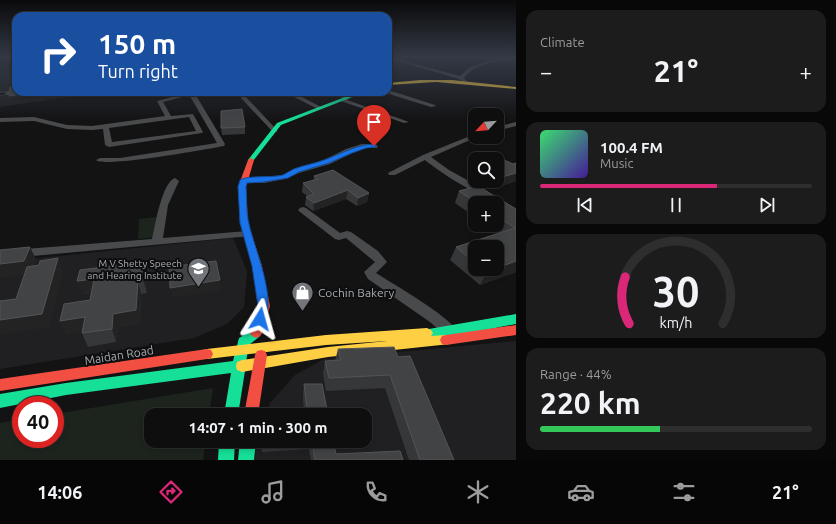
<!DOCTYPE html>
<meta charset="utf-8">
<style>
body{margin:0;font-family:Ubuntu,sans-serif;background:#1c1c1d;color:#f1f3f6;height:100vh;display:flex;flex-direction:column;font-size:15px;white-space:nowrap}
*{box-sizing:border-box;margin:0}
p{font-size:13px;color:#9b9c9e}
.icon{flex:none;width:22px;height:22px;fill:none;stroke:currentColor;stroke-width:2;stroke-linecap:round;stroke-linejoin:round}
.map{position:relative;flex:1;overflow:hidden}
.details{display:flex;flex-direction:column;gap:10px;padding:10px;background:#080808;width:320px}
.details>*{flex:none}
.banner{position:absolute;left:12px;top:12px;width:380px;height:84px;border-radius:12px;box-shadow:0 2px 6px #0003,0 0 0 1px #2e2e2f;background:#1a4fa0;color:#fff;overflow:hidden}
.needle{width:26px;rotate:244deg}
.tools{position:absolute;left:468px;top:108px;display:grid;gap:8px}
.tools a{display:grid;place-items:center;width:36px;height:36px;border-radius:8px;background:#0e0e0f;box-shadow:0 2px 6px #0003,0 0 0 1px #2e2e2f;font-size:20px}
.speed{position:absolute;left:12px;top:396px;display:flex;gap:8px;font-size:20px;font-weight:700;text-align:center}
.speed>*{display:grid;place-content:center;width:52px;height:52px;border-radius:50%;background:#0e0e0f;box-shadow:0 2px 6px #0003,0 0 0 1px #2e2e2f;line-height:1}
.speed .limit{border:6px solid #d22;background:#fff;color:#111}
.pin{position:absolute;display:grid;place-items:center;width:34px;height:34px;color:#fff;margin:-41px -17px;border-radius:50% 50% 50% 0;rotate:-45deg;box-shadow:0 0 4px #0007}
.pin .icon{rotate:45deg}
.me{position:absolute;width:44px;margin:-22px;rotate:8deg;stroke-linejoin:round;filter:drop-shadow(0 0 3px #0008)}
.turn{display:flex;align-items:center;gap:14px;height:84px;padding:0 20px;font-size:18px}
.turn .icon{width:52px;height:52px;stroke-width:2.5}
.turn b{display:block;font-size:28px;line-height:34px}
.big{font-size:30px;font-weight:700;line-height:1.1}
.details .tile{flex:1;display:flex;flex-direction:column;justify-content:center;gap:6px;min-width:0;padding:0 14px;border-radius:12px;background:#1c1c1d}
.details .dial{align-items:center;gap:0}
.dial svg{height:104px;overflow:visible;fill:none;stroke:#2e2e2f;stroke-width:7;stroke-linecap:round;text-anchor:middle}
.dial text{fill:#f1f3f6;stroke:none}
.song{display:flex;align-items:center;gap:12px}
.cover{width:48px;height:48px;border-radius:6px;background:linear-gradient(135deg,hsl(140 70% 55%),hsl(260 70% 35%))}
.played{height:4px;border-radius:2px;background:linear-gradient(90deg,#db2777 65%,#2e2e2f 65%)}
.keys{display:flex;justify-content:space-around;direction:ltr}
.heat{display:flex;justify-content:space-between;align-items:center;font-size:22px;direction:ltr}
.charge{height:6px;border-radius:3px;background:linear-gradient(90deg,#34c759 44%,#2e2e2f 0)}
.trip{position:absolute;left:144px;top:408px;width:228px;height:40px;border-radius:12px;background:#0e0e0f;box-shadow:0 2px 6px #0003,0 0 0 1px #2e2e2f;font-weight:700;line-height:40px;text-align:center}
.dock{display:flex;height:64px;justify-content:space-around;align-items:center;background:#060606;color:#9b9c9e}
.dock .icon{width:28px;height:28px}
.dock .active{color:#db2777}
.dock b{font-size:18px;color:#f1f3f6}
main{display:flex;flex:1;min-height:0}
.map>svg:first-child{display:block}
</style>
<main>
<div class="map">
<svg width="516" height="460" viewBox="0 0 516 460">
<rect width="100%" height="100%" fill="#131314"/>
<path fill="#202022" d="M 16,70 L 16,92 L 103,92 L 0,107 L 0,71 Z
M 233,238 L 247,271 L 244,307 L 227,324 L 194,338 L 0,369 L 0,262 Z
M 516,341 L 516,460 L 255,460 L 257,441 L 365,441 L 365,415 L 266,415 L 270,403 L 295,375 L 324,359 Z"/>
<path fill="#1d241e" d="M 157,217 L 156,237 L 138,239 L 139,219 Z
M 213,388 L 209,415 L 151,415 L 151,441 L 206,441 L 203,460 L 0,460 L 0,423 L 21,419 L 21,439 L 55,439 L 55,414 Z"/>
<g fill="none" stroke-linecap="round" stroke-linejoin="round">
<path stroke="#494b4d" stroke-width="1" stroke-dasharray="1 1.5" stroke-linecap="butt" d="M 0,92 L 8,91"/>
<path fill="#484a4c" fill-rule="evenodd" d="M 480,57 L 516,59 L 516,61 C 499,61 475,63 464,78 L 467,81 L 464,83 L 459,79 L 391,59 L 393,58 L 460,76 L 470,67 L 491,60 Z
M 13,66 L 16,66 L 16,68 L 13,68 Z
M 388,90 L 435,105 L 436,106 L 431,107 L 386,93 L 385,92 L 388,92 Z
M 178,92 L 184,92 L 186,96 L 163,102 L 171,116 L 193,114 L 203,132 L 202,133 L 109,147 L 105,145 L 103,129 L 92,130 L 67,129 L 34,121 L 0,122 L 0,118 L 34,117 L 67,125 L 92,126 L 165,116 L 157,101 L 180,95 ZM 189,117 L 196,131 L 112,142 L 109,128 Z
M 215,92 L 234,92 L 231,94 L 197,97 L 225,144 L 224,146 C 207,149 105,168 96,160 L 100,158 L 120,158 L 217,143 L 190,96 L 193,94 Z
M 243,92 L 249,92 L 246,97 L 277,130 L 277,132 L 273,132 L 241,98 Z
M 327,92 L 335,92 L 349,97 L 350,98 L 347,100 L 409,122 L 404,123 L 341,101 L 340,100 L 343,98 Z
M 294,95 L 298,95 L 323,108 L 318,109 L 294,97 Z
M 516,122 L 516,126 L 497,131 L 497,127 Z
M 475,134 L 475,137 L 477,137 L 431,157 L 449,170 L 487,191 L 488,193 L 487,195 C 477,197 434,168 425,160 L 395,175 L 389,175 L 388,173 L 423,155 Z
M 362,144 L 374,144 L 378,146 L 377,148 L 366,148 L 352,153 L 330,164 L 299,173 L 285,179 L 264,183 L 244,183 L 240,180 L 244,177 L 264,177 L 283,175 L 293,169 L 324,160 L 346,149 Z
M 175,178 L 179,181 L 168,205 L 163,238 L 247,231 L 252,234 L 251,236 L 0,259 L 0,251 L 152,239 C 155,226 162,182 175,178 Z
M 303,207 L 306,208 L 340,233 L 347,231 L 351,232 L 378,251 L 387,262 L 376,273 C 393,284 449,316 457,331 L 455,335 L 450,336 L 445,335 L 430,322 L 368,279 L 364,272 L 375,262 L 346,238 L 339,240 L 335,239 L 300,212 L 298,210 L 300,208 Z"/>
<path fill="#16e098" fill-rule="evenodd" d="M 358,92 L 365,92 L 281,125 L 253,161 L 249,161 L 248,160 L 277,123 Z
M 516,314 L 516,324 C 497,327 438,342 423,336 L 421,333 L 423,330 Z
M 256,328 L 260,330 L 262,333 L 260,336 L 249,345 L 246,362 L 248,366 L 245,371 L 238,415 L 224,415 L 231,373 L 66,395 L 0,408 L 0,394 L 66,383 L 233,361 L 239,338 Z
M 219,441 L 235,441 L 234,460 L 218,460 Z
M 240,441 L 256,441 L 254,460 L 238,460 Z"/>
<path fill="#ffcf43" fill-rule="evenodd" d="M 420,80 L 452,80 L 516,87 L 516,89 L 436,82 L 388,85 L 388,83 Z
M 427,328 L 431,330 L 433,333 L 431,336 L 446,335 L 450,336 L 452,340 L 450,344 L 328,357 L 242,372 L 237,370 L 236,366 L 237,362 L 242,360 L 328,347 L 387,341 L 326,345 L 207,359 L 203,358 L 201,354 L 203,350 L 207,349 L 326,335 Z"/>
<path fill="#f24e42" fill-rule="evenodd" d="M 251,158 L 254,160 L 246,187 L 248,223 L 262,266 L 270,306 L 262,333 L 260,336 L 256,338 L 252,336 L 250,333 L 258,306 L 252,266 L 240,223 L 238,187 L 248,160 Z
M 516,325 L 516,335 L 446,345 L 442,344 L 440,340 L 442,336 L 446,335 Z
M 207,349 L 211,350 L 213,354 L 211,358 L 207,359 L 0,391 L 0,379 Z
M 261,350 L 265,351 L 267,355 L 258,415 L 244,415 L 255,355 L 257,351 Z"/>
<defs>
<path id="rail-far1" d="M 13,93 L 18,92"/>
<path id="rail" d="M 0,94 L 18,92"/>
</defs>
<use href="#rail-far1" stroke="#484a4c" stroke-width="2"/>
<use href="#rail" stroke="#484a4c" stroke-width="3"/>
<use href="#rail-far1" stroke="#0e0e0f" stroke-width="1.5" stroke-dasharray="4.5" stroke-linecap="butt"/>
<use href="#rail" stroke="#0e0e0f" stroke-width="2" stroke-dasharray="5.5" stroke-linecap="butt"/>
</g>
<path fill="#363738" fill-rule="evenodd" d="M 245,127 L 245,134 L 222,135 L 221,128 Z
M 497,160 L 513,164 L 516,163 L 516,181 L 495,188 L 488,184 L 482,186 L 468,178 L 471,168 L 475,167 L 475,181 L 497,181 Z
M 314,176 L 369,193 L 367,202 L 357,206 L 346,199 L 313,211 L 305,205 L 306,197 L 307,196 L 302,192 L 303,183 L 313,181 Z
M 478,186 L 516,209 L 516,272 L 480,285 L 450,260 L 456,247 L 498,233 L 487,225 L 497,225 L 497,203 L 475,203 L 475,217 L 455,203 L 459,191 ZM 475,247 L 497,247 L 497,269 L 475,269 Z
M 144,262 L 147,275 L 147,293 L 141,294 L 140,323 L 118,327 L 116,342 L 88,347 L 82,333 L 82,331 L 66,334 L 60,321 L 90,300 L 92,293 L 83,294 L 77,281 Z
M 338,349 L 398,357 L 454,460 L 409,460 L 385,388 L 326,391 L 323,374 L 325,361 L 335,361 Z
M 304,384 L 328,415 L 304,415 L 303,396 Z
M 261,441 L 333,441 L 336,454 L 403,460 L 311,460 L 309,449 L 262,452 Z"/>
<path fill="#232324" d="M 36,92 L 54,92 L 10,98 L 9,96 Z
M 516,173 L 516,181 L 495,188 L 499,178 Z
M 484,181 L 489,181 L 488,184 L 482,186 Z
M 348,190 L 346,199 L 313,211 L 314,203 Z
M 369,193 L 367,202 L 357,206 L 358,198 Z
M 30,247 L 36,259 L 31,274 L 0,278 L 0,264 Z
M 58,258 L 63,271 L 49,327 L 0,335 L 0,320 Z
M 516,261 L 516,272 L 480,285 L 487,272 L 495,269 L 497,269 L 497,268 Z
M 144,262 L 147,275 L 147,293 L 143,280 Z
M 94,279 L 99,292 L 83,294 L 77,281 Z
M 220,280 L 221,290 L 172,298 L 170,288 Z
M 138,281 L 141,294 L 140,323 L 118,327 L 116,342 L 112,329 L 113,314 Z
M 85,317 L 90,330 L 66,334 L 60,321 Z"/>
<path fill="#424345" stroke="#525457" d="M 10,87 L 16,87 L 16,92 L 36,92 L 9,96 Z
M 242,109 L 245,127 L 221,128 L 221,111 Z
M 502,159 L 513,164 L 516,163 L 516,173 L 499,178 L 497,177 L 497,160 Z
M 475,167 L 475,170 L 471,168 Z
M 333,170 L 369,193 L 358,198 L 348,190 L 314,203 L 306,197 L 314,194 L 303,183 L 318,179 L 314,176 Z
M 478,186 L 516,209 L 516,261 L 497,268 L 497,247 L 475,247 L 475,263 L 456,247 L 515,228 L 497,216 L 497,203 L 477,203 L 459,191 Z
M 30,247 L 24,261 L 0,264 L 0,250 Z
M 58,258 L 42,314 L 0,320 L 0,301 L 16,299 L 27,267 L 39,265 L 40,261 Z
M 216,261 L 220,280 L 170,288 L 169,267 Z
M 144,262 L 143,280 L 138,281 L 136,310 L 113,314 L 112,329 L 82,333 L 85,317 L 60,321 L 64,304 L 90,300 L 94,279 L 77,281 L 80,270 Z
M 483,269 L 495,269 L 487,272 Z
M 394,347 L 398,357 L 410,356 L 454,460 L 420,460 L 390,375 L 329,378 L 325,361 L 341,360 L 338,349 Z
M 304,384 L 322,384 L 328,415 L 308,415 Z
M 312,441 L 333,441 L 336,454 L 400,451 L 403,460 L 315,460 Z"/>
<linearGradient id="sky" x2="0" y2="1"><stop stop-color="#0a0a0b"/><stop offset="0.47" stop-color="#333945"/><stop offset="1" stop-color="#333945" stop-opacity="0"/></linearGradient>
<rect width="516" height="121" fill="url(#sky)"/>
<path fill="#1a73e8" stroke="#114b97" d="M 374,144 L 376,144 L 376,147 L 366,148 L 352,153 L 329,163 L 299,172 L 288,178 L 264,182 L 247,183 L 246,187 C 247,199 246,212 249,224 C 255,251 277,298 264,323 L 260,324 L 256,323 L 254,319 L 258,306 L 252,266 L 240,223 L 238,187 L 240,180 C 247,175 273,178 283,175 C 287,173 290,171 294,169 C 304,165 314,164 324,160 C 341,154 355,145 374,144 Z"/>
<defs>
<symbol id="university-pin" viewBox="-11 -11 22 30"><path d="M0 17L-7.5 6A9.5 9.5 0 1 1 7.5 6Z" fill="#72767b" stroke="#0e0e0f"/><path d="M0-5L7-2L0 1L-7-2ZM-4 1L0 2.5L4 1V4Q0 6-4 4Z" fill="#fff"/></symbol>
<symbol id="shop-pin" viewBox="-11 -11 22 30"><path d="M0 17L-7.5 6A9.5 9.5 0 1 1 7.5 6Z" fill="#72767b" stroke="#0e0e0f"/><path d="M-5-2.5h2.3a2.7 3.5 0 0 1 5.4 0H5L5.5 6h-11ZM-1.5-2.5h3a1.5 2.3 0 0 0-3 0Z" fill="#fff"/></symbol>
</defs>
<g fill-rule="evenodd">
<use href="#university-pin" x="186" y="256" width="25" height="34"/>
<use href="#shop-pin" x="290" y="280" width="25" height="34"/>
</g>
<g text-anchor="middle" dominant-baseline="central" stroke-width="4" stroke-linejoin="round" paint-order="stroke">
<g font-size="10" fill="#a5acb3" stroke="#0e0e0f" text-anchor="end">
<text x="182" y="263">M V Shetty Speech<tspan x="182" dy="12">and Hearing Institute</tspan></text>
</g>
<g font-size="12" fill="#a5acb3" stroke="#0e0e0f" text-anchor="start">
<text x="318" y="292">Cochin Bakery</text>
</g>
<g font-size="12" fill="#a5acb3" stroke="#0e0e0f">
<text transform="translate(119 355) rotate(-9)">Maidan Road</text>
</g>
</g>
</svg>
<div class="tools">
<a><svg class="needle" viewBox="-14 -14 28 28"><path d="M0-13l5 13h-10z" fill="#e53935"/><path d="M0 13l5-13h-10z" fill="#9b9c9e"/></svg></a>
<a><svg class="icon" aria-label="search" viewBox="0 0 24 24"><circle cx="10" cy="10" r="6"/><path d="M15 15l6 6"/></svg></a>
<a>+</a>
<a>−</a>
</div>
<div class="speed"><div class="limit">40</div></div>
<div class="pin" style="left:374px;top:146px;background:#d93025"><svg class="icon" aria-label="arrive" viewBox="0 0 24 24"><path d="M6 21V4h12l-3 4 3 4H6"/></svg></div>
<svg class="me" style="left:260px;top:319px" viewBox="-20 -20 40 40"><path d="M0-17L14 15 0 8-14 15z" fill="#1a73e8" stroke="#fff" stroke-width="4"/></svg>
<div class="trip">14:07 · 1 min · 300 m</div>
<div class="banner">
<div class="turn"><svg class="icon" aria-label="right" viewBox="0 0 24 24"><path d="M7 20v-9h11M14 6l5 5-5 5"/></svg><div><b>150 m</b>Turn right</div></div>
</div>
</div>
<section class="details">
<div class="tile"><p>Climate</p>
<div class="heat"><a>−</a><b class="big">21°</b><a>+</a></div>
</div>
<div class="tile">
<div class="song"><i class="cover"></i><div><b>100.4 FM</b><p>Music</p></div></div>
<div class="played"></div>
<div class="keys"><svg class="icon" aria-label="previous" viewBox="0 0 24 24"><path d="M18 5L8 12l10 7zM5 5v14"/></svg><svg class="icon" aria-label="pause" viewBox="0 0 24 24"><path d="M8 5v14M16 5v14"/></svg><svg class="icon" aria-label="next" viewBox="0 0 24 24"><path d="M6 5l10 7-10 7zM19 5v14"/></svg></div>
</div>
<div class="tile dial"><svg viewBox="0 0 100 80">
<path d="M14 69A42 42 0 1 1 86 69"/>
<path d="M14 69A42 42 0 0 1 11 33" stroke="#db2777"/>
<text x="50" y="56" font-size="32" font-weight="700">30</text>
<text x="50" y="72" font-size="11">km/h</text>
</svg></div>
<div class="tile"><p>Range · 44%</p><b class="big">220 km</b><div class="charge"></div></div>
</section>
</main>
<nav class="dock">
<b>14:06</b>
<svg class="icon active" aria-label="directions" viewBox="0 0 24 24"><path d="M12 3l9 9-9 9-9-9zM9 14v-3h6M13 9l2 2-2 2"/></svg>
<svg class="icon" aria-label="music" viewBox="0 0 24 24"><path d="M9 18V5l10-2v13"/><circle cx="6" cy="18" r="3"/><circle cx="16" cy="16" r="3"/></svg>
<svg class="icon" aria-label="phone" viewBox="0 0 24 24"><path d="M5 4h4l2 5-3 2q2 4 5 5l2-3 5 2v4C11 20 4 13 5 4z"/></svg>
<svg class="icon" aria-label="climate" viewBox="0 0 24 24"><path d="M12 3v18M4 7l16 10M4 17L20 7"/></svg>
<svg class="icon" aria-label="car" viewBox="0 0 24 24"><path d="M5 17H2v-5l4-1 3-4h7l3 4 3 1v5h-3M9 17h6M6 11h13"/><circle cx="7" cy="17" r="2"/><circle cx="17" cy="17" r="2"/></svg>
<svg class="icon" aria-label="filters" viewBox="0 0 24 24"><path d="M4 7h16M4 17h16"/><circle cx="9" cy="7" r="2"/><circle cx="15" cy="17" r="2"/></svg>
<b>21°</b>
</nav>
